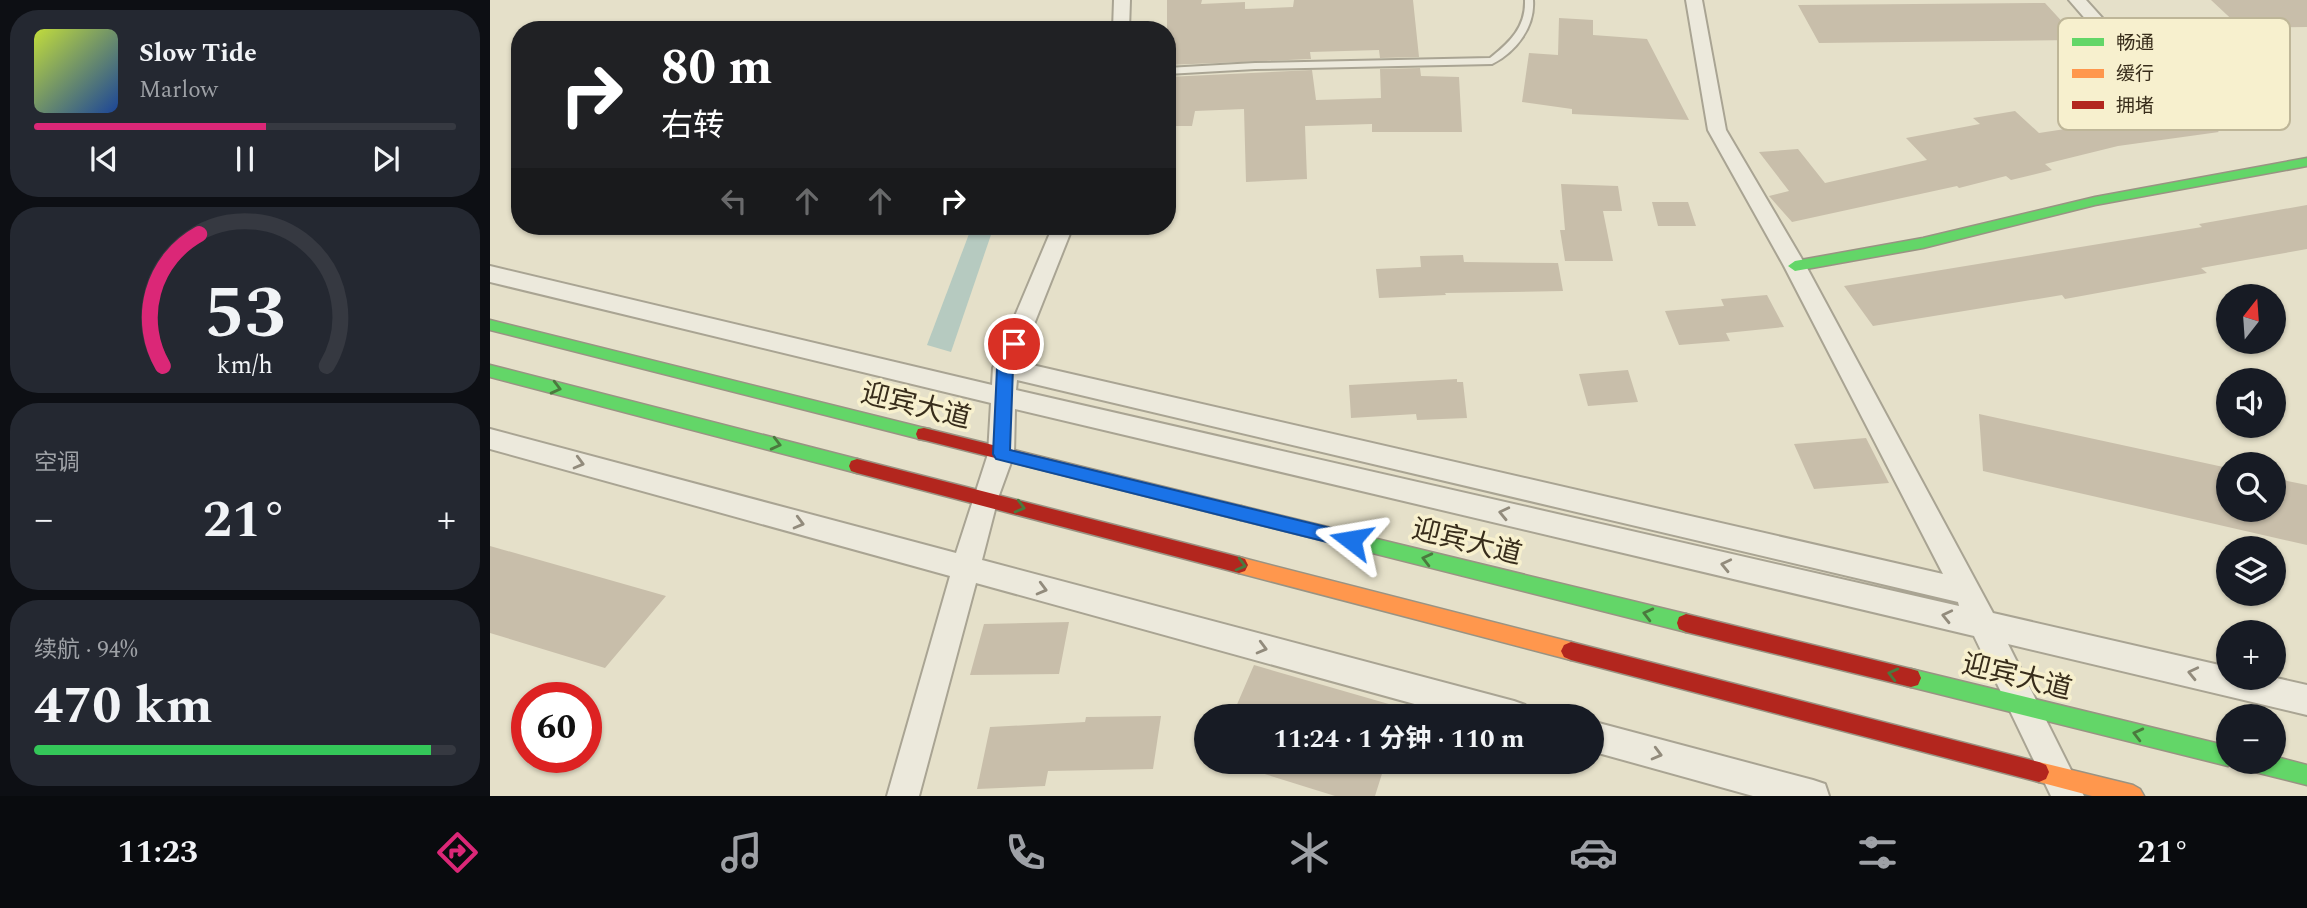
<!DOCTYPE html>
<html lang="zh">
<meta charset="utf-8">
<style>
body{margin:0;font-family:Spectral,"Noto Sans SC",serif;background:#242831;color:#f1f3f6;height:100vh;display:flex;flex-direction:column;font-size:26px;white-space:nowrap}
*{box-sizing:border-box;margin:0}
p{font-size:23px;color:#9ea1a6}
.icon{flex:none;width:38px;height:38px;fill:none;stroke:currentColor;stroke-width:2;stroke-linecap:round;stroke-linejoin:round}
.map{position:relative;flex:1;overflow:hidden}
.panel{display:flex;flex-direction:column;gap:10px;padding:10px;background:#0d0f14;width:490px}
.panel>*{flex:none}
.hud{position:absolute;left:21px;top:21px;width:665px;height:214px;border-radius:28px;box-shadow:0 2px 5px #0004;background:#202124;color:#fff;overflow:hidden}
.needle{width:46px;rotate:17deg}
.tools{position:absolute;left:1726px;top:284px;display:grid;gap:14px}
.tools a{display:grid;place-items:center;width:70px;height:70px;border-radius:50%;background:#171b24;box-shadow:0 2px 5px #0004;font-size:35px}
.speed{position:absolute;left:21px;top:682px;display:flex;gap:14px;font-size:35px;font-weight:700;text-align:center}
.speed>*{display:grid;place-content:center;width:91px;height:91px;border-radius:50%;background:#171b24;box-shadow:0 2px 5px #0004;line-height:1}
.speed .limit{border:10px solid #d22;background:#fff;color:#111}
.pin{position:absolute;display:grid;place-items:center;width:60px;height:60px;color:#fff;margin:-30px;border:4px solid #fff;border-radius:50%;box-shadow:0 2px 7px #0007}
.me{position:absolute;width:77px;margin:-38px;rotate:284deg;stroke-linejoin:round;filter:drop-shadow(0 0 5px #0008)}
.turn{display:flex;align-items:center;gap:24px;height:147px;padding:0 35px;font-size:32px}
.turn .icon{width:91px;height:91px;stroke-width:2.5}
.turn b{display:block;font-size:49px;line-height:60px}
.lanes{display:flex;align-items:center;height:66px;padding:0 35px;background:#0003;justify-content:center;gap:35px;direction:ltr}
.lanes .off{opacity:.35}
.big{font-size:52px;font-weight:700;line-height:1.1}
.panel .tile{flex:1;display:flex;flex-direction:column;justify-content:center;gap:10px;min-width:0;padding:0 24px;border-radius:28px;background:#242831}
.panel .dial{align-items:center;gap:0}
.dial svg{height:182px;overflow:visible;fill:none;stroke:#363941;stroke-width:7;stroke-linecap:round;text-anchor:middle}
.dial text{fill:#f1f3f6;stroke:none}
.song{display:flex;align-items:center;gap:21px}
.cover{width:84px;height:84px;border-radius:10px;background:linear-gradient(135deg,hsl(70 70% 55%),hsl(220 70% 35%))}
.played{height:7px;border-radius:4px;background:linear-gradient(90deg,#db2777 55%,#363941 55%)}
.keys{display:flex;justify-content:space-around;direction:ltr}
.heat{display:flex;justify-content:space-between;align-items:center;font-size:38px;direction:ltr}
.charge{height:10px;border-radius:5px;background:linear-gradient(90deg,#34c759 94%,#363941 0)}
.trip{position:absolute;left:704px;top:704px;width:410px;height:70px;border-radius:35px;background:#171b24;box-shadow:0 2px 5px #0004;font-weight:700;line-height:70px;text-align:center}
.menu{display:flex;height:112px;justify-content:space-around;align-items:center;background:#090b0e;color:#9ea1a6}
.menu .icon{width:49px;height:49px}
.menu .selected{color:#db2777}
.menu b{font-size:32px;color:#f1f3f6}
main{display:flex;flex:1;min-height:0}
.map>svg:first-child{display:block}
</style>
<main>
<section class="panel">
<div class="tile">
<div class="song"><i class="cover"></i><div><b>Slow Tide</b><p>Marlow</p></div></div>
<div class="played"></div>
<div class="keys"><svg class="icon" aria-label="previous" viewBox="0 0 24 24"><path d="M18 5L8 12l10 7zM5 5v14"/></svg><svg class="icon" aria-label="pause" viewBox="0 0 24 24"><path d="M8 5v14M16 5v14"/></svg><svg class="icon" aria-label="next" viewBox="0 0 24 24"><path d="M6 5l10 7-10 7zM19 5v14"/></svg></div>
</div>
<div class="tile dial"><svg viewBox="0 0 100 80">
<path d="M14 69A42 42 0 1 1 86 69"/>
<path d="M14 69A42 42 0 0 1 30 11" stroke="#db2777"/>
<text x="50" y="56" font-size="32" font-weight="700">53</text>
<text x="50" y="72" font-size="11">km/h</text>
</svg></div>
<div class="tile"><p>空调</p>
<div class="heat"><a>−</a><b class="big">21°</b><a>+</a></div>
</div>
<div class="tile"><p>续航 · 94%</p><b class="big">470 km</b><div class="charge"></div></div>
</section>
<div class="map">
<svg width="1817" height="796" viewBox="0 0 1817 796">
<rect width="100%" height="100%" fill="#e5e0c9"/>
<path fill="#b6cac0" d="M 482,226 L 504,226 L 461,352 L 437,345 Z"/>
<path fill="#c8beaa" d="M 677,0 L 712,0 L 711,4 L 755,2 L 755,9 L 803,7 L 804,0 L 923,0 L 929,57 L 890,58 L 889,50 L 820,52 L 821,59 L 677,65 Z
M 1721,0 L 1817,0 L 1817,27 L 1751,28 Z
M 1555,3 L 1589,40 L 1329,43 L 1308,5 Z
M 1069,18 L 1103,20 L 1103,35 L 1157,39 L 1199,120 L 1082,114 L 1082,109 L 1032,102 L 1039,53 L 1068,55 Z
M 930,68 L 931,76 L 969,77 L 972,132 L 882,132 L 882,124 L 815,126 L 817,179 L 756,182 L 754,109 L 705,111 L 702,126 L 677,126 L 677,77 L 822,70 L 826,100 L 891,98 L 890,69 Z
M 1525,111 L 1549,133 L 1660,116 L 1705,112 L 1729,132 L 1628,146 L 1555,164 L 1562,170 L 1521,180 L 1516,176 L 1469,188 L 1467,186 L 1302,222 L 1279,196 L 1299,191 L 1269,152 L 1308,149 L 1335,183 L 1437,160 L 1416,138 L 1490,124 L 1483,118 Z
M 1071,184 L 1128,186 L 1132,211 L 1113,211 L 1123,261 L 1075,261 L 1070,230 L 1075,230 Z
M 1162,202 L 1198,202 L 1206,226 L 1168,226 Z
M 1817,205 L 1817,249 L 1711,268 L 1717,273 L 1575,299 L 1572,295 L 1383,326 L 1354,286 L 1712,227 L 1709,224 Z
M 973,255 L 974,262 L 1068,263 L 1073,291 L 955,293 L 956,295 L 889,298 L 886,269 L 931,267 L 930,256 Z
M 1277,295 L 1294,327 L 1236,333 L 1240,341 L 1189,345 L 1175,311 L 1234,306 L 1231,299 Z
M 1138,370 L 1148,402 L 1098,406 L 1089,374 Z
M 967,379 L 967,382 L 973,382 L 977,418 L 927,420 L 926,414 L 861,418 L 859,385 Z
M 1489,414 L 1738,468 L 1738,509 L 1783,509 L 1783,478 L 1817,485 L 1817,545 L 1493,471 Z
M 1376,438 L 1399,483 L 1324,489 L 1304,444 Z
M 0,546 L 176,596 L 115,668 L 0,633 Z
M 579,622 L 569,674 L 480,675 L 494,624 Z
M 764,665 L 916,709 L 915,716 L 742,716 Z
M 671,716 L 663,769 L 558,771 L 555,786 L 487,789 L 500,727 L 595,722 L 596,717 Z
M 752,761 L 896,761 L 885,796 L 845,796 L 752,767 Z"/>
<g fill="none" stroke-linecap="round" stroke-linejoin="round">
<defs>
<path id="lane" d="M 1035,0 L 1043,0 C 1045,27 1026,52 1002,64 L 765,69 L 677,74 L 677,68 L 765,63 L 1000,58 C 1020,42 1036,27 1035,0 Z"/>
<path id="street" d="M 624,0 L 640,0 L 639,30 L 623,30 Z
M 1196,0 L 1212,0 L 1236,130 L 1316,266 L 1503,613 L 1738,667 L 1738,677 L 1782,677 L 1817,685 L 1817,715 L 1518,644 L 1594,796 L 1561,796 L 1484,636 L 525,409 L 524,454 L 508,498 L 492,560 L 1024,701 L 1035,705 L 1039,716 L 968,716 L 486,583 L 429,796 L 397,796 L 460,576 L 0,449 L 0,429 L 466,553 L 498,454 L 501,403 L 0,282 L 0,266 L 502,385 L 503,368 L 563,226 L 583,226 L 529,362 L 1453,574 L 1294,266 L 1218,130 ZM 527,380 L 1468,602 L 1469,606 L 526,390 Z
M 1579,0 L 1596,0 L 1643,52 L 1646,56 L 1643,60 L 1631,60 Z
M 1101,721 L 1323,780 L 1335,784 L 1339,796 L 1263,796 L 1101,751 Z"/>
<path id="fast" d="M 1817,158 L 1817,166 L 1605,205 L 1433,248 L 1305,271 L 1298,266 L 1305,261 L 1433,238 L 1605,197 Z
M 0,320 L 434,428 L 440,429 L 442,434 L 440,439 L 434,440 L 0,330 Z
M 0,365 L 367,459 L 373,461 L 375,466 L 373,471 L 367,473 L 0,377 Z
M 751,506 L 1196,614 L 1203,617 L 1205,623 L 1203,629 L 1196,632 L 751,520 L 745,518 L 742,513 L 745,508 Z
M 1421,669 L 1738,746 L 1738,761 L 1746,761 L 1738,766 L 1421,687 L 1414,685 L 1411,678 L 1414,671 Z
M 1783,756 L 1817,765 L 1817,785 L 1761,771 L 1754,768 L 1751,761 L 1783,761 Z"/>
<path id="slow" d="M 749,557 L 1081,642 L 1088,645 L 1091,651 L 1088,657 L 1081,660 L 749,573 L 743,571 L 740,565 L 743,559 Z
M 1549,762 L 1643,785 L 1650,789 L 1654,796 L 1602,796 L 1549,782 L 1542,779 L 1539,772 L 1542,765 Z"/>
<path id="jam" d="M 434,428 L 751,506 L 757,508 L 760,513 L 757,518 L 751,520 L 434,440 L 428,439 L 426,434 L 428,429 Z
M 367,459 L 749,557 L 755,559 L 758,565 L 755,571 L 749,573 L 367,473 L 361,471 L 359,466 L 361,461 Z
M 1196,614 L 1421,669 L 1428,671 L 1431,678 L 1428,685 L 1421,687 L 1196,632 L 1189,629 L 1187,623 L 1189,617 Z
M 1081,642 L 1549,762 L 1556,765 L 1559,772 L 1556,779 L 1549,782 L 1081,660 L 1074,657 L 1071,651 L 1074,645 Z"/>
</defs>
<use href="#lane" stroke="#a9a493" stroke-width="4"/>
<use href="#street" stroke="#a9a493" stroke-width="4"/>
<use href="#fast" stroke="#999383" stroke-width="3"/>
<use href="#slow" stroke="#999383" stroke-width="3"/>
<use href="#jam" stroke="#999383" stroke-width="3"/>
<use href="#lane" fill="#ece9dc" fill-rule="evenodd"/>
<use href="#street" fill="#ece9dc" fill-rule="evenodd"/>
<use href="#fast" fill="#63d668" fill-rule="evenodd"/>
<use href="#slow" fill="#ff974d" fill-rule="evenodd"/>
<use href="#jam" fill="#b3261e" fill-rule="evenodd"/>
</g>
<defs><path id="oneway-chevron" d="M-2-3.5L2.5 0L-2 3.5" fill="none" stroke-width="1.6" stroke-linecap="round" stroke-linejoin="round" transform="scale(1.75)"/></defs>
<g stroke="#4b793e">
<use href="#oneway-chevron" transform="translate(66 388) rotate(14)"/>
<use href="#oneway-chevron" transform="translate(286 444) rotate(14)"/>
<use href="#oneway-chevron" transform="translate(530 507) rotate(15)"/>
<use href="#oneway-chevron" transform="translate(937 559) rotate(-166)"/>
<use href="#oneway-chevron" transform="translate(751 565) rotate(15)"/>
<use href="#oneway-chevron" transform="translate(1158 614) rotate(-166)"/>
<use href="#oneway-chevron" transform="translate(1403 674) rotate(-166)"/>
<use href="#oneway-chevron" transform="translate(1648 734) rotate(-166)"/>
</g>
<g stroke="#928b7c">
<use href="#oneway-chevron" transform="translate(89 463) rotate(15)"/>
<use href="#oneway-chevron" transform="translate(1014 513) rotate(-167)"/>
<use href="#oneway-chevron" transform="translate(309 523) rotate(15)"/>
<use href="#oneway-chevron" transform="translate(1236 565) rotate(-167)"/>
<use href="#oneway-chevron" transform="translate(552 589) rotate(15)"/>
<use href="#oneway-chevron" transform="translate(1457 616) rotate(-167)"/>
<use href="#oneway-chevron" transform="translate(772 648) rotate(15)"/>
<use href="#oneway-chevron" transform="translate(1703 673) rotate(-167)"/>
<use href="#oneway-chevron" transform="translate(1167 754) rotate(15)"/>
</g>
<path fill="#1a73e8" stroke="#114b97" stroke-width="2" d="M 524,339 L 532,344 L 523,368 L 520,450 L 861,533 L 867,535 L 870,540 L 867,546 L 861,548 L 506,459 L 503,454 L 507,368 L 519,340 Z"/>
<g text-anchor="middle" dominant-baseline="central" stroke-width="7" stroke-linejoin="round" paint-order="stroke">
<g font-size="28" fill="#382d1b" stroke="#f7f0ce">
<text transform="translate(426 406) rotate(14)">迎宾大道</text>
<text transform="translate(977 542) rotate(14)">迎宾大道</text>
<text transform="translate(1527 677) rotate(14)">迎宾大道</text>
</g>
</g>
<rect x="1568" y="18" width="232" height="112" rx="10" fill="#f7f0ce" stroke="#beb698" stroke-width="2"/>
<rect x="1582" y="38" width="32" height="8" fill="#63d668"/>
<rect x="1582" y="69" width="32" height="9" fill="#ff974d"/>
<rect x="1582" y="101" width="32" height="8" fill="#b3261e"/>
<g font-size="19" fill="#382d1b">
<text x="1626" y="49">畅通</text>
<text x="1626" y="80">缓行</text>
<text x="1626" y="112">拥堵</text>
</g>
</svg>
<div class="tools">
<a><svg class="needle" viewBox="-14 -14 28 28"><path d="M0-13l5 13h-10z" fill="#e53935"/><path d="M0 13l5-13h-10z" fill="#9ea1a6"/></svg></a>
<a><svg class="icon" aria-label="sound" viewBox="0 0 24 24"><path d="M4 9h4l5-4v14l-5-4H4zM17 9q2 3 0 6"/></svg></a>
<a><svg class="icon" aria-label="search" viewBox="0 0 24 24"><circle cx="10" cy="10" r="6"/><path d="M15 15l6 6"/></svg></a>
<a><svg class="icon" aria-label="layers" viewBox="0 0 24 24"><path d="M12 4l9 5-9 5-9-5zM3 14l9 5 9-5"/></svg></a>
<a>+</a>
<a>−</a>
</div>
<div class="speed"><div class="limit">60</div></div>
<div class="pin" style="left:524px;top:344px;background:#d93025"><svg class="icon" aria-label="arrive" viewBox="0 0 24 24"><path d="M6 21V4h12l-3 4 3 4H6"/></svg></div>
<svg class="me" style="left:861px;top:540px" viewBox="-20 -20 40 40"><path d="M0-17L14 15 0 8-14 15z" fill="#1a73e8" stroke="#fff" stroke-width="4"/></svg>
<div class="trip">11:24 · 1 分钟 · 110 m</div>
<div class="hud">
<div class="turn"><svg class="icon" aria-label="right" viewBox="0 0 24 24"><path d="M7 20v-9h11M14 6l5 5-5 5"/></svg><div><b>80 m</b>右转</div></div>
<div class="lanes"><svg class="icon off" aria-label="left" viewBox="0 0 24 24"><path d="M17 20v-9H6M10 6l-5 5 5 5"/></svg><svg class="icon off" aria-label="ahead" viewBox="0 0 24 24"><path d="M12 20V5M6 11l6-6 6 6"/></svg><svg class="icon off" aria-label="ahead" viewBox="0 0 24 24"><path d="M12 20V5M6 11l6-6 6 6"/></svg><svg class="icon" aria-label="right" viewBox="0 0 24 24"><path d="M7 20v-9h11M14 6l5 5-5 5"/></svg></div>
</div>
</div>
</main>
<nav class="menu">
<b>11:23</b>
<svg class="icon selected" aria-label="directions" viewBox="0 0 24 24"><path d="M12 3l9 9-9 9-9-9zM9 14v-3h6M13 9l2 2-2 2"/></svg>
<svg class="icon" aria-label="music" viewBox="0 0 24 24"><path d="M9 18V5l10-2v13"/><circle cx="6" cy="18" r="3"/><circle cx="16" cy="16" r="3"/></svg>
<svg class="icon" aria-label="phone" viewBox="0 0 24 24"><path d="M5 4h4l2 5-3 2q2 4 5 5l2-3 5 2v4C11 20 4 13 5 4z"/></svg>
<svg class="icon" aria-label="climate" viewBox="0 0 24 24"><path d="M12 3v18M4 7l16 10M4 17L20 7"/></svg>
<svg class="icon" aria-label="car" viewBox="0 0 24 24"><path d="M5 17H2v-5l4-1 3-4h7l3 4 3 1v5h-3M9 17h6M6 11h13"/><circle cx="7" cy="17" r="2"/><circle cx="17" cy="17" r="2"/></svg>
<svg class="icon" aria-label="filters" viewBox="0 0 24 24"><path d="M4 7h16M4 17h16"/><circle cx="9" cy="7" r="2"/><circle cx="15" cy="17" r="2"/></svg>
<b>21°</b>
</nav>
